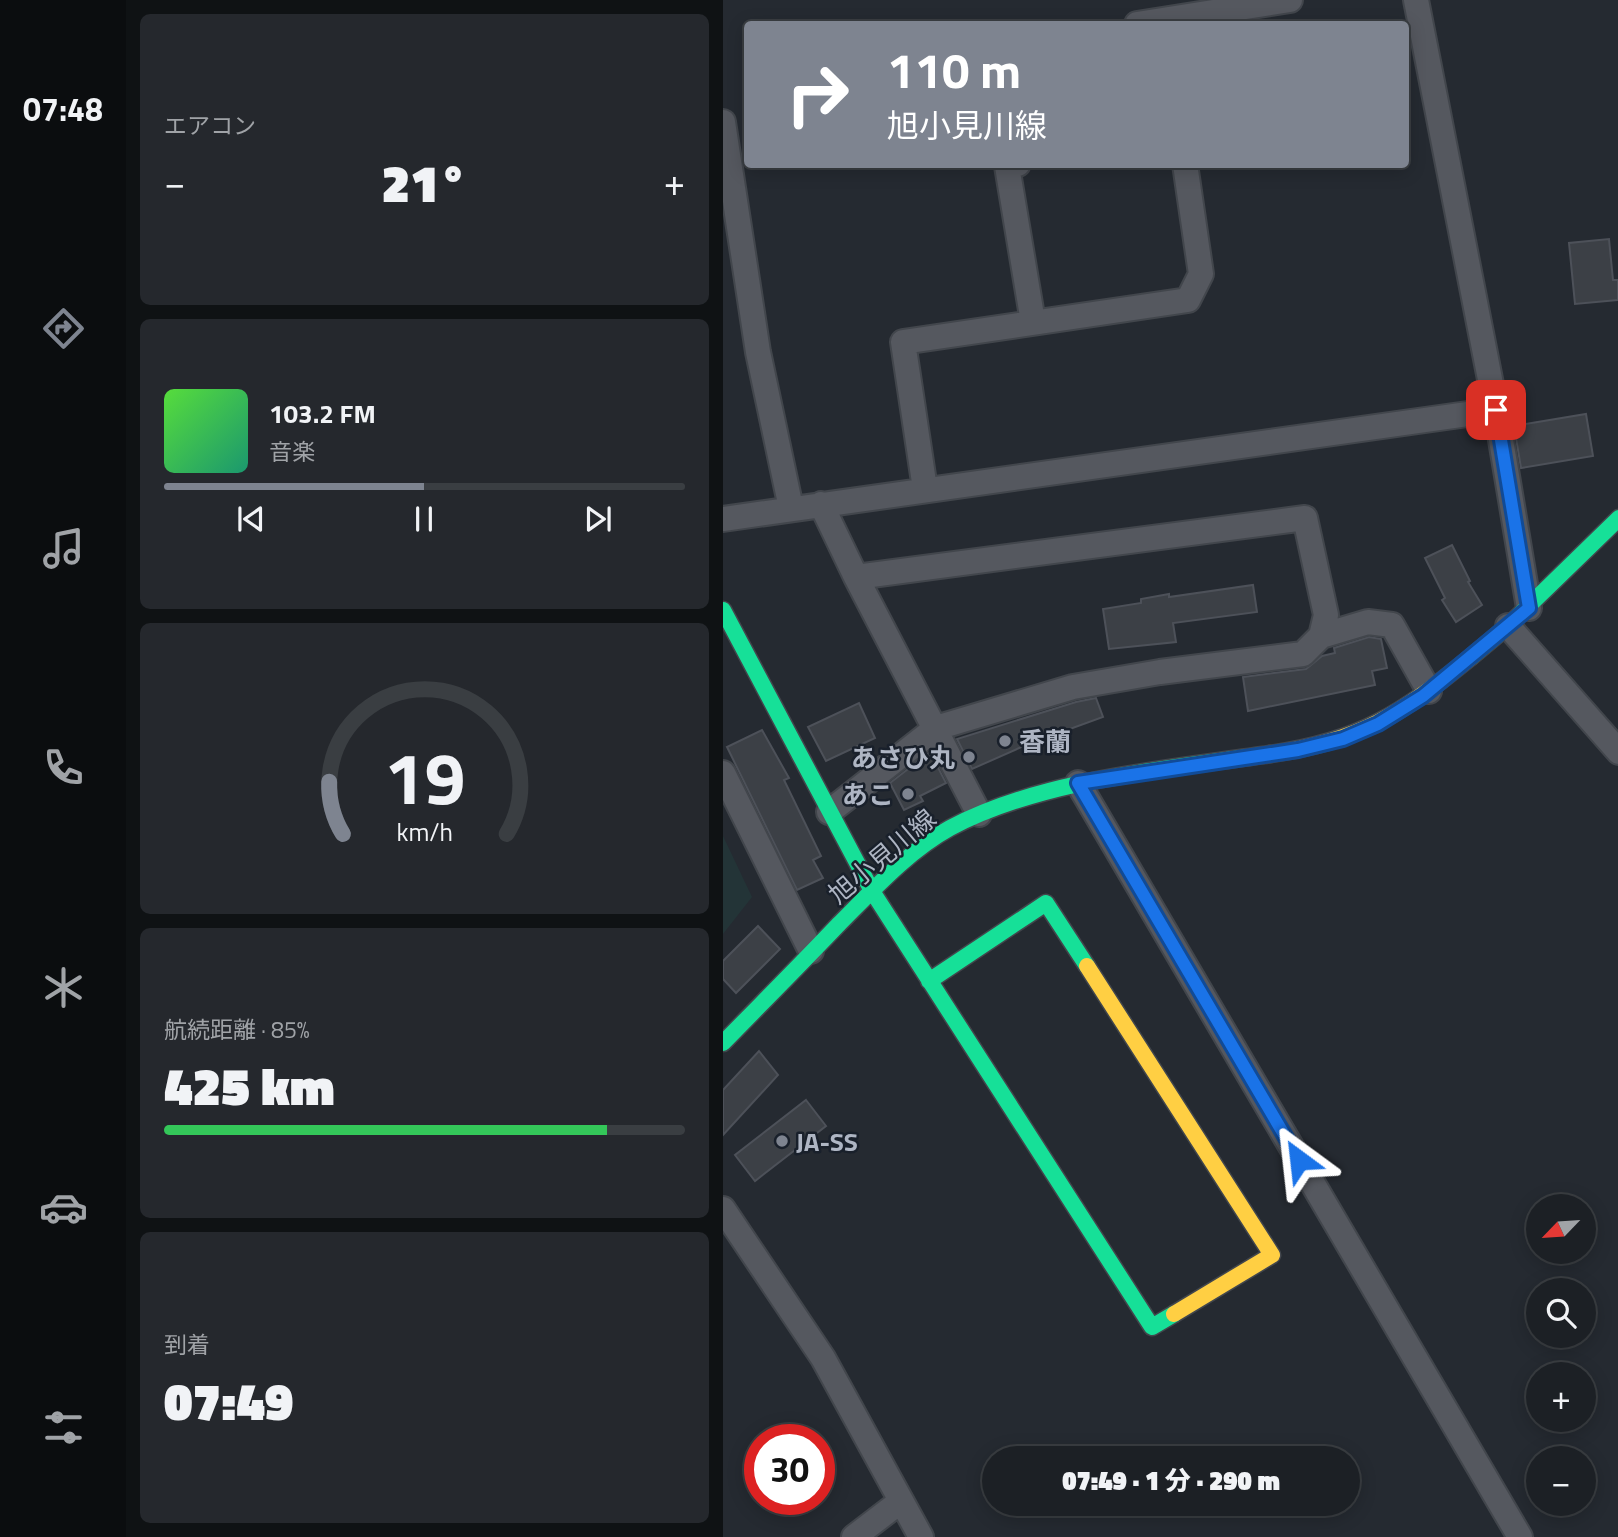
<!DOCTYPE html>
<html lang="ja">
<meta charset="utf-8">
<style>
body{margin:0;font-family:"Titillium Web","Noto Sans JP",sans-serif;background:#25282d;color:#f1f3f6;height:100vh;display:flex;flex-direction:column;font-size:26px;white-space:nowrap}
*{box-sizing:border-box;margin:0}
p{font-size:23px;color:#a0a3a7}
.icon{flex:none;width:38px;height:38px;fill:none;stroke:currentColor;stroke-width:2;stroke-linecap:round;stroke-linejoin:round}
.map{position:relative;flex:1;overflow:hidden}
.panel{display:flex;flex-direction:column;gap:14px;padding:14px;background:#0f1214;width:597px}
.panel>*{flex:none}
.guide{position:absolute;left:21px;top:21px;width:665px;height:147px;border-radius:7px;box-shadow:0 4px 18px #0003,0 0 0 2px #3a3e42;background:#7e8490;color:#fff;overflow:hidden}
.needle{width:46px;rotate:245deg}
.controls{position:absolute;left:803px;top:1194px;display:grid;gap:14px}
.controls a{display:grid;place-items:center;width:70px;height:70px;border-radius:50%;background:#1c2025;box-shadow:0 4px 18px #0003,0 0 0 2px #3a3e42;font-size:35px}
.speed{position:absolute;left:21px;top:1424px;display:flex;gap:14px;font-size:35px;font-weight:700;text-align:center}
.speed>*{display:grid;place-content:center;width:91px;height:91px;border-radius:50%;background:#1c2025;box-shadow:0 4px 18px #0003,0 0 0 2px #3a3e42;line-height:1}
.speed .limit{border:10px solid #d22;background:#fff;color:#111}
.pin{position:absolute;display:grid;place-items:center;width:60px;height:60px;color:#fff;margin:-30px;border-radius:14px;box-shadow:0 4px 10px #0006}
.me{position:absolute;width:77px;margin:-38px;rotate:330deg;stroke-linejoin:round;filter:drop-shadow(0 0 5px #0008)}
.turn{display:flex;align-items:center;gap:24px;height:147px;padding:0 28px;font-size:32px}
.turn .icon{width:91px;height:91px;stroke-width:2.5}
.turn b{display:block;font-size:49px;line-height:60px}
.big{font-size:52px;font-weight:800;line-height:1.1}
.panel .tile{flex:1;display:flex;flex-direction:column;justify-content:center;gap:10px;min-width:0;padding:0 24px;border-radius:10px;background:#25282d}
.panel .dial{align-items:center;gap:0}
.dial svg{height:182px;overflow:visible;fill:none;stroke:#3a3e42;stroke-width:7;stroke-linecap:round;text-anchor:middle}
.dial text{fill:#f1f3f6;stroke:none}
.song{display:flex;align-items:center;gap:21px}
.cover{width:84px;height:84px;border-radius:10px;background:linear-gradient(135deg,hsl(110 70% 55%),hsl(160 70% 35%))}
.played{height:7px;border-radius:4px;background:linear-gradient(90deg,#7e8490 50%,#3a3e42 50%)}
.keys{display:flex;justify-content:space-around;direction:ltr}
.heat{display:flex;justify-content:space-between;align-items:center;font-size:38px;direction:ltr}
.charge{height:10px;border-radius:5px;background:linear-gradient(90deg,#34c759 85%,#3a3e42 0)}
.trip{position:absolute;left:259px;top:1446px;width:378px;height:70px;border-radius:35px;background:#1c2025;box-shadow:0 4px 18px #0003,0 0 0 2px #3a3e42;font-weight:800;line-height:70px;text-align:center}
main{display:flex;flex:1;min-height:0}
.tabs{display:flex;flex-direction:column;width:126px;justify-content:space-around;align-items:center;background:#0b0d0f;color:#a0a3a7}
.tabs .icon{width:49px;height:49px}
.tabs .on{color:#7e8490}
.tabs b{font-size:32px;color:#f1f3f6}
.map>svg:first-child{display:block}
</style>
<main>
<nav class="tabs">
<b>07:48</b>
<svg class="icon on" aria-label="directions" viewBox="0 0 24 24"><path d="M12 3l9 9-9 9-9-9zM9 14v-3h6M13 9l2 2-2 2"/></svg>
<svg class="icon" aria-label="music" viewBox="0 0 24 24"><path d="M9 18V5l10-2v13"/><circle cx="6" cy="18" r="3"/><circle cx="16" cy="16" r="3"/></svg>
<svg class="icon" aria-label="phone" viewBox="0 0 24 24"><path d="M5 4h4l2 5-3 2q2 4 5 5l2-3 5 2v4C11 20 4 13 5 4z"/></svg>
<svg class="icon" aria-label="climate" viewBox="0 0 24 24"><path d="M12 3v18M4 7l16 10M4 17L20 7"/></svg>
<svg class="icon" aria-label="car" viewBox="0 0 24 24"><path d="M5 17H2v-5l4-1 3-4h7l3 4 3 1v5h-3M9 17h6M6 11h13"/><circle cx="7" cy="17" r="2"/><circle cx="17" cy="17" r="2"/></svg>
<svg class="icon" aria-label="filters" viewBox="0 0 24 24"><path d="M4 7h16M4 17h16"/><circle cx="9" cy="7" r="2"/><circle cx="15" cy="17" r="2"/></svg>
</nav>
<section class="panel">
<div class="tile"><p>エアコン</p>
<div class="heat"><a>−</a><b class="big">21°</b><a>+</a></div>
</div>
<div class="tile">
<div class="song"><i class="cover"></i><div><b>103.2 FM</b><p>音楽</p></div></div>
<div class="played"></div>
<div class="keys"><svg class="icon" aria-label="previous" viewBox="0 0 24 24"><path d="M18 5L8 12l10 7zM5 5v14"/></svg><svg class="icon" aria-label="pause" viewBox="0 0 24 24"><path d="M8 5v14M16 5v14"/></svg><svg class="icon" aria-label="next" viewBox="0 0 24 24"><path d="M6 5l10 7-10 7zM19 5v14"/></svg></div>
</div>
<div class="tile dial"><svg viewBox="0 0 100 80">
<path d="M14 69A42 42 0 1 1 86 69"/>
<path d="M14 69A42 42 0 0 1 8 46" stroke="#7e8490"/>
<text x="50" y="56" font-size="32" font-weight="700">19</text>
<text x="50" y="72" font-size="11">km/h</text>
</svg></div>
<div class="tile"><p>航続距離 · 85%</p><b class="big">425 km</b><div class="charge"></div></div>
<div class="tile"><p>到着</p><b class="big">07:49</b></div>
</section>
<div class="map">
<svg width="896" height="1537" viewBox="0 0 896 1537">
<rect width="100%" height="100%" fill="#252a31"/>
<path fill="#233437" d="M 0,836 L 29,897 L 0,934 Z"/>
<path fill="#3c4046" stroke="#4d5159" stroke-width="2" d="M 886,239 L 890,280 L 895,280 L 895,300 L 852,304 L 846,243 Z
M 863,414 L 870,456 L 798,468 L 791,426 Z
M 729,545 L 747,581 L 745,582 L 759,605 L 733,622 L 719,600 L 722,598 L 702,558 Z
M 530,585 L 534,612 L 450,623 L 453,642 L 386,649 L 380,609 L 418,603 L 418,599 L 446,594 L 446,597 Z
M 646,637 L 658,639 L 664,668 L 649,671 L 652,685 L 525,711 L 520,677 L 583,669 L 599,656 L 612,653 L 611,648 Z
M 373,698 L 380,717 L 303,745 L 249,769 L 234,739 L 353,702 Z
M 136,703 L 152,738 L 103,761 L 85,727 Z
M 39,730 L 66,778 L 61,780 L 98,856 L 90,860 L 100,878 L 74,890 L 4,747 Z
M 207,752 L 223,783 L 197,796 L 200,801 L 181,810 L 167,783 Z
M 35,926 L 57,949 L 13,993 L 0,979 L 0,961 Z
M 36,1051 L 55,1075 L 0,1135 L 0,1090 Z
M 83,1100 L 103,1126 L 32,1181 L 12,1155 Z"/>
<g fill="none" stroke-linecap="round" stroke-linejoin="round">
<defs>
<path id="street" d="M 693,0 L 773,410 L 806,608
M 414,24 L 567,0
M 0,122 L 35,352 L 68,508
M 295,164 L 284,166 L 310,322
M 202,489 L 180,342 L 465,300 L 478,274 L 462,164
M 98,504 L 133,577 L 256,814
M 0,519 L 773,410
M 785,626 L 896,752
M 598,636 L 645,622 L 669,625 L 706,691
M 0,773 L 88,951
M 355,783 L 797,1537
M 106,812 L 213,728 L 350,687 L 437,672 L 580,654 L 598,636 L 603,615 L 582,518 L 133,577
M 0,1209 L 100,1358 L 198,1537
M 131,1537 L 178,1501"/>
<path id="fast" d="M 0,610 L 149,891 L 429,1327 L 451,1314
M 748,657 L 785,626 L 896,518
M 206,981 L 323,903 L 364,966
M 0,1043 C 38,1004 77,965 115,925 C 149,891 185,851 227,828 C 319,779 445,769 547,754"/>
<path id="slow" d="M 547,754 C 638,741 678,714 748,657
M 364,966 L 549,1255 L 451,1314"/>
</defs>
<use href="#street" stroke="#42464c" stroke-width="28"/>
<use href="#fast" stroke="#42464c" stroke-width="19"/>
<use href="#slow" stroke="#42464c" stroke-width="19"/>
<use href="#street" stroke="#55585f" stroke-width="24"/>
<use href="#fast" stroke="#16e098" stroke-width="16"/>
<use href="#slow" stroke="#ffcf43" stroke-width="16"/>
</g>
<g fill="none" stroke-linecap="round" stroke-linejoin="round">
<defs>
<path id="route" d="M 576,1160 L 355,783 L 575,750 L 620,739 L 655,724 L 700,696 L 806,608 L 773,410"/>
</defs>
<use href="#route" stroke="#114b97" stroke-width="18"/>
<use href="#route" stroke="#1a73e8" stroke-width="12"/>
</g>
<g fill="#7e8490" stroke="#19202b" stroke-width="2.5">
<circle cx="282" cy="741" r="7"/>
<circle cx="246" cy="757" r="7"/>
<circle cx="185" cy="794" r="7"/>
<circle cx="59" cy="1141" r="7"/>
</g>
<g text-anchor="middle" dominant-baseline="central" stroke-width="5" stroke-linejoin="round" paint-order="stroke">
<g font-size="26" font-weight="bold" fill="#aeb5c3" stroke="#19202b" text-anchor="start">
<text x="296" y="741">香蘭</text>
<text x="232" y="757" text-anchor="end">あさひ丸</text>
<text x="171" y="794" text-anchor="end">あこ</text>
<text x="73" y="1141">JA-SS</text>
</g>
<g font-size="26" fill="#aeb5c3" stroke="#19202b">
<text transform="translate(159 856) rotate(-40)">旭小見川線</text>
</g>
</g>
</svg>
<div class="controls">
<a><svg class="needle" viewBox="-14 -14 28 28"><path d="M0-13l5 13h-10z" fill="#e53935"/><path d="M0 13l5-13h-10z" fill="#a0a3a7"/></svg></a>
<a><svg class="icon" aria-label="search" viewBox="0 0 24 24"><circle cx="10" cy="10" r="6"/><path d="M15 15l6 6"/></svg></a>
<a>+</a>
<a>−</a>
</div>
<div class="speed"><div class="limit">30</div></div>
<div class="pin" style="left:773px;top:410px;background:#d93025"><svg class="icon" aria-label="arrive" viewBox="0 0 24 24"><path d="M6 21V4h12l-3 4 3 4H6"/></svg></div>
<svg class="me" style="left:576px;top:1160px" viewBox="-20 -20 40 40"><path d="M0-17L14 15 0 8-14 15z" fill="#1a73e8" stroke="#fff" stroke-width="4"/></svg>
<div class="trip">07:49 · 1 分 · 290 m</div>
<div class="guide">
<div class="turn"><svg class="icon" aria-label="right" viewBox="0 0 24 24"><path d="M7 20v-9h11M14 6l5 5-5 5"/></svg><div><b>110 m</b>旭小見川線</div></div>
</div>
</div>
</main>
